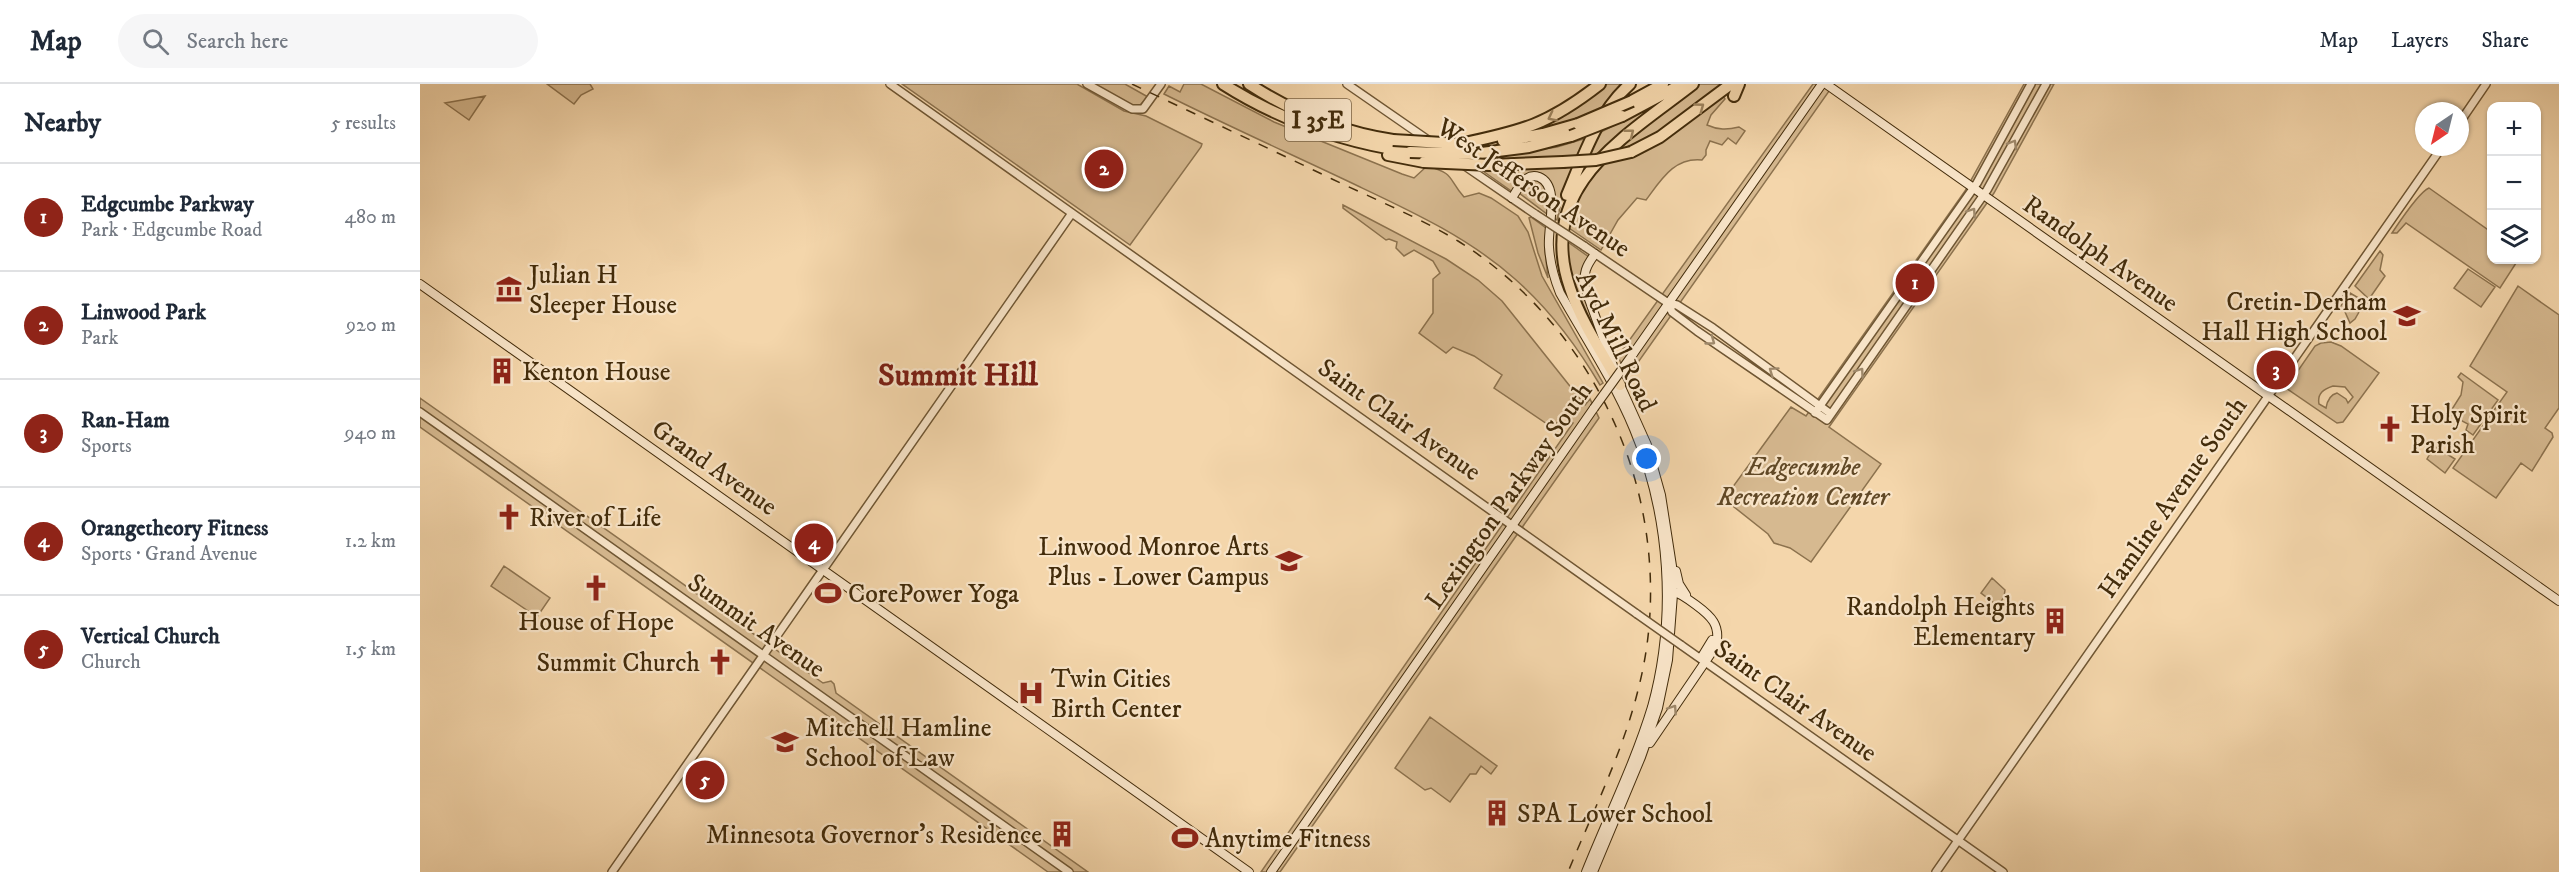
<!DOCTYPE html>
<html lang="en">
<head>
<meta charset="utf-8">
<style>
	body { margin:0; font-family:"IM FELL DW Pica",serif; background:#f6f6f7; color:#1f2937 }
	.controls { position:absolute; right:18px; top:18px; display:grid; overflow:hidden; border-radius:12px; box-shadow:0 2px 4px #0004 }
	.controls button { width:54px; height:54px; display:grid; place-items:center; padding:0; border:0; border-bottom:2px solid #e0e1e3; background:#fff; color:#1f2937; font:30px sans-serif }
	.compass { position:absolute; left:1995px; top:18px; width:54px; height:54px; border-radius:50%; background:#fff; box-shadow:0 2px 4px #0004; rotate:215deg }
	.you { position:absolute; left:1227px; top:375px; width:21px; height:21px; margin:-15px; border:4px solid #fff; border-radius:50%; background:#1a73e8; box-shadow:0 0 0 9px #1a73e833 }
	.badge { display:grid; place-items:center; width:39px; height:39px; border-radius:50%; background:#8f2418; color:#fff; font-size:20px; font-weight:700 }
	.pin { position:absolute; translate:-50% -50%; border:3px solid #fff; box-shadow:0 2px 6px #0006 }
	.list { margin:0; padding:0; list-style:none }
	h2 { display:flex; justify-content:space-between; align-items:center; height:78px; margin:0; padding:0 24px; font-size:26px }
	h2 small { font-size:20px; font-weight:400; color:#747a83 }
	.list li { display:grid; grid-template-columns:39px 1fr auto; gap:18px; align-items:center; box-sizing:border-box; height:108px; padding:0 24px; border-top:2px solid #e0e1e3 }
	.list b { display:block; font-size:22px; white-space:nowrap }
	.list p { margin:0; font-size:20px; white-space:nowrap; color:#747a83 }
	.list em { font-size:20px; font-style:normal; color:#747a83 }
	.icon { flex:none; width:33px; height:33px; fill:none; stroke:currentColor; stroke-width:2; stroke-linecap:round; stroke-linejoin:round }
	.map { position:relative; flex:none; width:2139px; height:788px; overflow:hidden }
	header { display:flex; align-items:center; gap:36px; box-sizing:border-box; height:84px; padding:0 30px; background:#fff; border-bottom:2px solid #e0e1e3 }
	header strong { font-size:28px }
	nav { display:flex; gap:33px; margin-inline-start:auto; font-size:21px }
	.search { width:420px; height:54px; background:#f6f6f7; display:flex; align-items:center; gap:15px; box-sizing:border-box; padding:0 21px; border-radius:33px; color:#747a83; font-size:22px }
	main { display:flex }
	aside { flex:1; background:#fff }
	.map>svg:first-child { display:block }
</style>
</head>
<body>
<header>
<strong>Map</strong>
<div class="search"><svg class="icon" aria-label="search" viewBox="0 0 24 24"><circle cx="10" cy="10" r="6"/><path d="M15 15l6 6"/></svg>Search here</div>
<nav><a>Map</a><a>Layers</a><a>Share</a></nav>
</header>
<main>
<aside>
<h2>Nearby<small>5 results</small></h2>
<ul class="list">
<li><span class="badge">1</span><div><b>Edgcumbe Parkway</b><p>Park · Edgcumbe Road</p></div><em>480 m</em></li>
<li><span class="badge">2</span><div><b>Linwood Park</b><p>Park</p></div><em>920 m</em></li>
<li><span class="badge">3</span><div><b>Ran-Ham</b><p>Sports</p></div><em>940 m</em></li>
<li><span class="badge">4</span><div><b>Orangetheory Fitness</b><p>Sports · Grand Avenue</p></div><em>1.2 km</em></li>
<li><span class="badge">5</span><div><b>Vertical Church</b><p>Church</p></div><em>1.5 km</em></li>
</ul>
</aside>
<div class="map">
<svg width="2139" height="788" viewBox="0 0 2139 788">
	<rect width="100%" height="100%" fill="#f4d6ab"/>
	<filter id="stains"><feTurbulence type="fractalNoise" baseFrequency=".00333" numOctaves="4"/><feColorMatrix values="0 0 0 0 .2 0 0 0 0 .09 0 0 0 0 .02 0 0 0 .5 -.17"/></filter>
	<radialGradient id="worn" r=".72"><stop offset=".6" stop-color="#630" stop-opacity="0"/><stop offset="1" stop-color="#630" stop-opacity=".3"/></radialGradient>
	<!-- green -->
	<path fill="#d6b990" stroke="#8c724e" stroke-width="1.5" fill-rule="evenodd" d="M 127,0 L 170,0 L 173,5 L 161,11 L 154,20 Z
		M 482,0 L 657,0 L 704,27 L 726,32 L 782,60 L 781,63 L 710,161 Z
		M 674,0 L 705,0 L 728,13 L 720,21 L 711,21 Z
		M 764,0 L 781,0 L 854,38 L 982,90 L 994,94 L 1007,82 C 1036,90 1027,94 1044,113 L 1059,109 L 1071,114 L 1098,132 L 1108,148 L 1122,192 L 1183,299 L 1180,301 C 1157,262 1129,225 1095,195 C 1049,154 993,128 938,102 C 873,71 808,42 744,10 L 749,2 L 760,8 Z
		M 1184,0 L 1207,0 L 1186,23 L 1156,35 L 1107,48 Z
		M 1276,0 L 1307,0 L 1248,44 L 1213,63 L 1185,71 Z
		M 1393,0 L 1414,0 L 1207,294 L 1198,272 Z
		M 1604,0 L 1634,0 L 1574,109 L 1409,343 L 1461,380 L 1391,478 L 1370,464 L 1354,459 L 1348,450 L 1304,415 L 1371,323 L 1386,332 L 1545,107 Z
		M 65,12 L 49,36 L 25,19 Z
		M 1303,12 L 1305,15 L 1291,31 L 1287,41 C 1298,46 1307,46 1319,43 L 1325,47 L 1316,60 L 1308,54 L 1302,61 L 1290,57 L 1286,66 L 1286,71 L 1282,76 C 1254,73 1241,96 1226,116 L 1217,114 L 1198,136 L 1181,166 L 1146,142 L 1153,120 L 1179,79 L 1248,54 Z
		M 1244,16 L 1180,72 L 1164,74 L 1175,51 Z
		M 1170,53 L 1161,74 L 1068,78 L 1062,74 L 1137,63 Z
		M 1158,81 L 1142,115 L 1137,136 L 1131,132 L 1132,105 L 1111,89 L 1099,98 L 1097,111 L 1060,85 Z
		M 1115,94 C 1129,105 1129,113 1127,130 L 1099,109 L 1103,100 Z
		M 2009,104 L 2071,148 L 2072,176 L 2098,176 L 2080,204 L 1986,139 L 1977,149 L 1972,149 C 1980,137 1999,108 2009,104 Z
		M 923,121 L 1026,175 L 1058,196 L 1082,217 L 1165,321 L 1170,315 L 1179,334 L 860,788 L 841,788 L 1153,339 L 1142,332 L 1133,344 L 1074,304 L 1082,291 L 1054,272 L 1033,263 L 1026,269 L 999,249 L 1013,229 L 1013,195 L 1020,189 L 1013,177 L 994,166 L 984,172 L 976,164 L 977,158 L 969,155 L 966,156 L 923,124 Z
		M 1111,133 L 1126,144 L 1125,167 L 1128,194 L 1118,169 L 1109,134 Z
		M 1145,156 L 1169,173 L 1162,186 L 1190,275 L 1153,208 Z
		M 1960,167 L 1963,171 L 1960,186 L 1965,192 L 1949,215 L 1935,202 Z
		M 2048,185 L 2075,203 L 2061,223 L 2034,204 Z
		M 2098,202 L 2139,231 L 2139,324 L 2125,344 L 2132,349 L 2133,353 L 2112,387 L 2101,379 L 2076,414 L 2033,384 L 2087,308 L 2050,282 Z
		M 1930,209 L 1947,219 L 1943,221 L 1935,235 L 1930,239 L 1925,228 L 1920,223 Z
		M 1911,258 L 1921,262 L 1959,289 L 1923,338 L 1917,339 L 1866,304 L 1895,262 L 1901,259 ZM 1913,302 L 1925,303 L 1933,313 L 1928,319 L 1926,315 L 1917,309 C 1909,311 1907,318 1906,324 L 1899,320 C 1897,309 1904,305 1913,302 Z
		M 2041,289 L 2078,316 L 2053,351 L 2046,346 L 2048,340 L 2029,330 L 2041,311 L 2043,298 L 2038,293 Z
		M 0,314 L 403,599 L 411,597 L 414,600 L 416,609 L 668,788 L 628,788 L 0,343 Z
		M 2014,362 L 2035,375 L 2025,389 L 2007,375 Z
		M 84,482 L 130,514 L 117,533 L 71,502 Z
		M 1572,494 L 1585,506 L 1584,513 L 1578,522 L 1561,509 Z
		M 1010,633 L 1077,682 L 1071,690 L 1061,682 L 1056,690 L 1050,690 L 1030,718 L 1011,704 L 1005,706 L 975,684 Z"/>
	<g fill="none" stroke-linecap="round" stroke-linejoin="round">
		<!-- tertiary casing -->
		<g stroke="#6f5633" stroke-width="10">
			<path id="tertiary" d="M 470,0 L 1217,530
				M 667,0 L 712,25 L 723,25 L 741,0
				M 927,0 L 1008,56
				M 2040,38 L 2066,0
				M 1045,82 L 1115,130
				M 1164,162 L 1248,219 L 1257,221 L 1293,244 L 1411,330
				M 1248,219 L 1252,228 L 1277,247 L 1407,336 L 1567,106 L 1626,0
				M 0,328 L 649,788
				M 1395,329 L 1557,99 L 1611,0
				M 1261,561 L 1583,788
				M 192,788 L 652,129
				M 1516,788 L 2022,63"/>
		</g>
		<!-- secondary casing -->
		<g stroke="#432c0b" stroke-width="10">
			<path id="secondary" d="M 1406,0 L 2139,517
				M 1092,114 C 1098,105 1105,88 1119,93 C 1141,102 1127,144 1129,163 C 1130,179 1134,194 1140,209 C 1165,253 1194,297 1214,345 C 1250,431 1257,533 1232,623 C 1215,679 1188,733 1166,788
				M 0,200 L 829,788
				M 1213,270 L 1402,0
				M 1256,487 L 1259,500 L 1266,511
				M 1281,574 L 1292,556
				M 1230,659 L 1296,562 C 1301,541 1291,532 1276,521 C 1268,515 1260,509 1250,506
				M 851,788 L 1174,324
				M 1173,788 L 1221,673 L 1238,624 L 1248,576 L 1253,510 L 1252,482 L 1241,411 L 1227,361 L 1200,301 L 1165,204 C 1163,189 1166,182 1175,170"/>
		</g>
		<!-- motorway casing -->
		<g stroke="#432c0b" stroke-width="14">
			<path id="motorway" d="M 803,0 C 861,37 922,58 990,68
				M 829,0 C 872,28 921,48 973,56
				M 1314,12 L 1319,0
				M 1212,17 L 1243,0
				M 1202,32 L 1262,0
				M 1083,57 L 1123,50 L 1158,40
				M 1040,60 C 1103,47 1129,40 1180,0
				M 1211,68 L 1240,53 L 1311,0
				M 1054,70 L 1109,63 L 1151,52
				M 968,71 L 1004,78
				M 1070,81 L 1143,78
				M 1147,111 C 1163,73 1178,28 1210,0
				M 1200,301 C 1183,270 1161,238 1150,204 C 1115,102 1205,53 1273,0"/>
		</g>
		<!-- tertiary -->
		<use href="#tertiary" stroke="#f8e4c8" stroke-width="7"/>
		<!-- secondary -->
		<use href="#secondary" stroke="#f8e4c8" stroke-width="8"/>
		<!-- motorway -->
		<use href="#motorway" stroke="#f4d6ab" stroke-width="10"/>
		<!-- rail -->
		<path stroke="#432c0b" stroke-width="1.5" stroke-dasharray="10 10" stroke-linecap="butt" d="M 712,0 C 779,32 846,63 912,95 C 954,115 998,133 1038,157 C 1118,207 1177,285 1208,373 C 1233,446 1238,527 1219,602 C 1204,666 1173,727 1148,788"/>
		<!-- tertiary-bridge casing -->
		<g stroke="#6f5633" stroke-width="10" stroke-linecap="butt">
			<path id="tertiary-bridge" d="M 1115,130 L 1164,162
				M 1217,530 L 1261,561"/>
		</g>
		<!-- secondary-bridge casing -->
		<g stroke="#432c0b" stroke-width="10" stroke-linecap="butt">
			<path id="secondary-bridge" d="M 1174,324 L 1213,270"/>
		</g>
		<!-- motorway-bridge casing -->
		<g stroke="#432c0b" stroke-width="14" stroke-linecap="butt">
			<path id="motorway-bridge" d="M 1158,40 L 1212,17
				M 1151,52 L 1202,32
				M 973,56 L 1040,60
				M 990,68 L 1054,70
				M 1004,78 L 1070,81
				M 1143,78 L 1176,76 L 1211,68"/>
		</g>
		<!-- tertiary-bridge -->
		<use href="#tertiary-bridge" stroke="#f8e4c8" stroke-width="7"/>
		<!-- secondary-bridge -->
		<use href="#secondary-bridge" stroke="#f8e4c8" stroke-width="8"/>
		<!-- motorway-bridge -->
		<use href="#motorway-bridge" stroke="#f4d6ab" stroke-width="10"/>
	</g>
	<!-- one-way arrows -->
	<defs><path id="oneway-chevron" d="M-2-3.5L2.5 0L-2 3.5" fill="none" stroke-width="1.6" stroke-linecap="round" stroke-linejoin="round" transform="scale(1.5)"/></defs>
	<g stroke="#9c815b">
		<use href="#oneway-chevron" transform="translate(1280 23) rotate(-36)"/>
		<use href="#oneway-chevron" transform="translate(1132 33) rotate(153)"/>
		<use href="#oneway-chevron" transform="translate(1210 49) rotate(-38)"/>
	</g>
	<g stroke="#9e886a">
		<use href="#oneway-chevron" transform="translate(1593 60) rotate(-60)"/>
		<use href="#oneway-chevron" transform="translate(1552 128) rotate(-56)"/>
		<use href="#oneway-chevron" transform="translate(1291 257) rotate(36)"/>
		<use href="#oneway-chevron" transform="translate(1353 287) rotate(-145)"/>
		<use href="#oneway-chevron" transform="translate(1440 288) rotate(-55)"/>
		<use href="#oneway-chevron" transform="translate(1253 625) rotate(-56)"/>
	</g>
	<!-- icons -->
	<defs>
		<g id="museum-bare" transform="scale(2.07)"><path d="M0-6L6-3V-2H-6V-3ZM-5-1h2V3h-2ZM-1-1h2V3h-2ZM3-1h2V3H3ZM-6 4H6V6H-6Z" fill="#8f2418" stroke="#f8e4c8" stroke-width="2.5" paint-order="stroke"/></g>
		<g id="school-bare" transform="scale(2.07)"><path d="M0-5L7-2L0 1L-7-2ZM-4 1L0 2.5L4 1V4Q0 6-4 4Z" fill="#8f2418" stroke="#f8e4c8" stroke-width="2.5" paint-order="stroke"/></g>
		<g id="building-bare" transform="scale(2.07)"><path d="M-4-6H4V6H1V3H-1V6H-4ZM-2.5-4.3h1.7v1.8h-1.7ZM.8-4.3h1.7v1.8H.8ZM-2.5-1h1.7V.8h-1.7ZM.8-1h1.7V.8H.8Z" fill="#8f2418" stroke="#f8e4c8" stroke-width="2.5" paint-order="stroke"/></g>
		<g id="church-bare" transform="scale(2.07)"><path d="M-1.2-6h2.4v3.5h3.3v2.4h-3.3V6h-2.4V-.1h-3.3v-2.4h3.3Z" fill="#8f2418" stroke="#f8e4c8" stroke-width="2.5" paint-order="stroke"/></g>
		<g id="stadium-bare" transform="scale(2.07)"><path d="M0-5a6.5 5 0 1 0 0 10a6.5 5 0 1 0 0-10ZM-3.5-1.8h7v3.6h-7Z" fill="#8f2418" stroke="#f8e4c8" stroke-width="2.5" paint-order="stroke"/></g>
		<g id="hospital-bare" transform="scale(2.07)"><path d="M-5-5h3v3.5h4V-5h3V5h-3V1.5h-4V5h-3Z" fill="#8f2418" stroke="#f8e4c8" stroke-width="2.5" paint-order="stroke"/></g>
		<g id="university-bare" transform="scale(2.07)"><path d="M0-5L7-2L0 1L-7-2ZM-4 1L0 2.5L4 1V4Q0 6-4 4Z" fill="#8f2418" stroke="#f8e4c8" stroke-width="2.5" paint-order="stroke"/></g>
	</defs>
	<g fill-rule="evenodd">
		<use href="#museum-bare" x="89" y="205"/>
		<use href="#school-bare" x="1987" y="232"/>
		<use href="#building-bare" x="82" y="287"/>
		<use href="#church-bare" x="1970" y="345"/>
		<use href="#church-bare" x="89" y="433"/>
		<use href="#school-bare" x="869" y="477"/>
		<use href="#church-bare" x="176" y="504"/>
		<use href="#stadium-bare" x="408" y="509"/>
		<use href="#building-bare" x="1635" y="537"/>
		<use href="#church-bare" x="300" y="578"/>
		<use href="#hospital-bare" x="611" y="609"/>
		<use href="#university-bare" x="365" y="658"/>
		<use href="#building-bare" x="1077" y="729"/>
		<use href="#building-bare" x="642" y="750"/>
		<use href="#stadium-bare" x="765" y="754"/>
	</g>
	<g text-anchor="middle" stroke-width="4.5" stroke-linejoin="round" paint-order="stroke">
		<!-- shield labels -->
		<rect fill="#f8e4c8" stroke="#796344" stroke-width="1.5" x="865" y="15" width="66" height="42" rx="4.5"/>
		<g font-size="24" font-weight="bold" fill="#432c0b">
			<text x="898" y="44">I 35E</text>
		</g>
		<!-- street labels -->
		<g font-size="26" fill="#432c0b" stroke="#f8e4c8">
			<text transform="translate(1114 103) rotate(34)" y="9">West Jefferson Avenue</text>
			<text transform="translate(1681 169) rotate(35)" y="9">Randolph Avenue</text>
			<text transform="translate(1197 257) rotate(64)" y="9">Ayd Mill Road</text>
			<text transform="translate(980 335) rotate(35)" y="9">Saint Clair Avenue</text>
			<text transform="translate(295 383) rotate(35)" y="9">Grand Avenue</text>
			<text transform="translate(1088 411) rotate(-55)" y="9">Lexington Parkway South</text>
			<text transform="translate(1752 413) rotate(-55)" y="9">Hamline Avenue South</text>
			<text transform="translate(337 541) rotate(35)" y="9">Summit Avenue</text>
			<text transform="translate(1376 616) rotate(35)" y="9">Saint Clair Avenue</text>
		</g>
		<!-- poi labels -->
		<g font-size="26" fill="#432c0b" stroke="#f8e4c8" text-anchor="start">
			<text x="109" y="199">Julian H<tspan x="109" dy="30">Sleeper House</tspan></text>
			<text x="1967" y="226" text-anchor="end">Cretin-Derham<tspan x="1967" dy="30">Hall High School</tspan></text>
			<text x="102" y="296">Kenton House</text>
			<text x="1990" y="339">Holy Spirit<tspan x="1990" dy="30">Parish</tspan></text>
			<text x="109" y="442">River of Life</text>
			<text x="849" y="471" text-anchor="end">Linwood Monroe Arts<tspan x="849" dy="30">Plus - Lower Campus</tspan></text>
			<text x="428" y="518">CorePower Yoga</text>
			<text x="1615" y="531" text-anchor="end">Randolph Heights<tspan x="1615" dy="30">Elementary</tspan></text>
			<text x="176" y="546" text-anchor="middle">House of Hope</text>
			<text x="280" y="587" text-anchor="end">Summit Church</text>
			<text x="631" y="603">Twin Cities<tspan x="631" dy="30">Birth Center</tspan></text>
			<text x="385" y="652">Mitchell Hamline<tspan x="385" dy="30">School of Law</tspan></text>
			<text x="1097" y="738">SPA Lower School</text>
			<text x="622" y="759" text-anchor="end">Minnesota Governor's Residence</text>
			<text x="785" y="763">Anytime Fitness</text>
		</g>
		<!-- park labels -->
		<g font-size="26" font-style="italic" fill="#604826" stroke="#f8e4c8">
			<text x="1383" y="391">Edgecumbe<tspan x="1383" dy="30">Recreation Center</tspan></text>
		</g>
		<!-- district labels -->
		<g font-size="32" font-weight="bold" fill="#7a1f14" stroke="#f8e4c8">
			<text x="538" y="301">Summit Hill</text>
		</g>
	</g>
	<rect width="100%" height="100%" filter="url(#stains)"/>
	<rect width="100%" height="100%" fill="url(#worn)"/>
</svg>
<div class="controls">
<button>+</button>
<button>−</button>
<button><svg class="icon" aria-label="layers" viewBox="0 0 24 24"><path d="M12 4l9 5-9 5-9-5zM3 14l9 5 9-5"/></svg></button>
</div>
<svg class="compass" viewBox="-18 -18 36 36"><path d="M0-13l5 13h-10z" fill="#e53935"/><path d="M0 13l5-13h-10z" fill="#747a83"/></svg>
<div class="you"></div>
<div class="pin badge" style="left:1495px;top:199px">1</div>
<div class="pin badge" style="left:684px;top:85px">2</div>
<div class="pin badge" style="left:1856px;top:286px">3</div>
<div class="pin badge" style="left:394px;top:459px">4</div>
<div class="pin badge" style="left:285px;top:696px">5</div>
</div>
</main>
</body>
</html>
